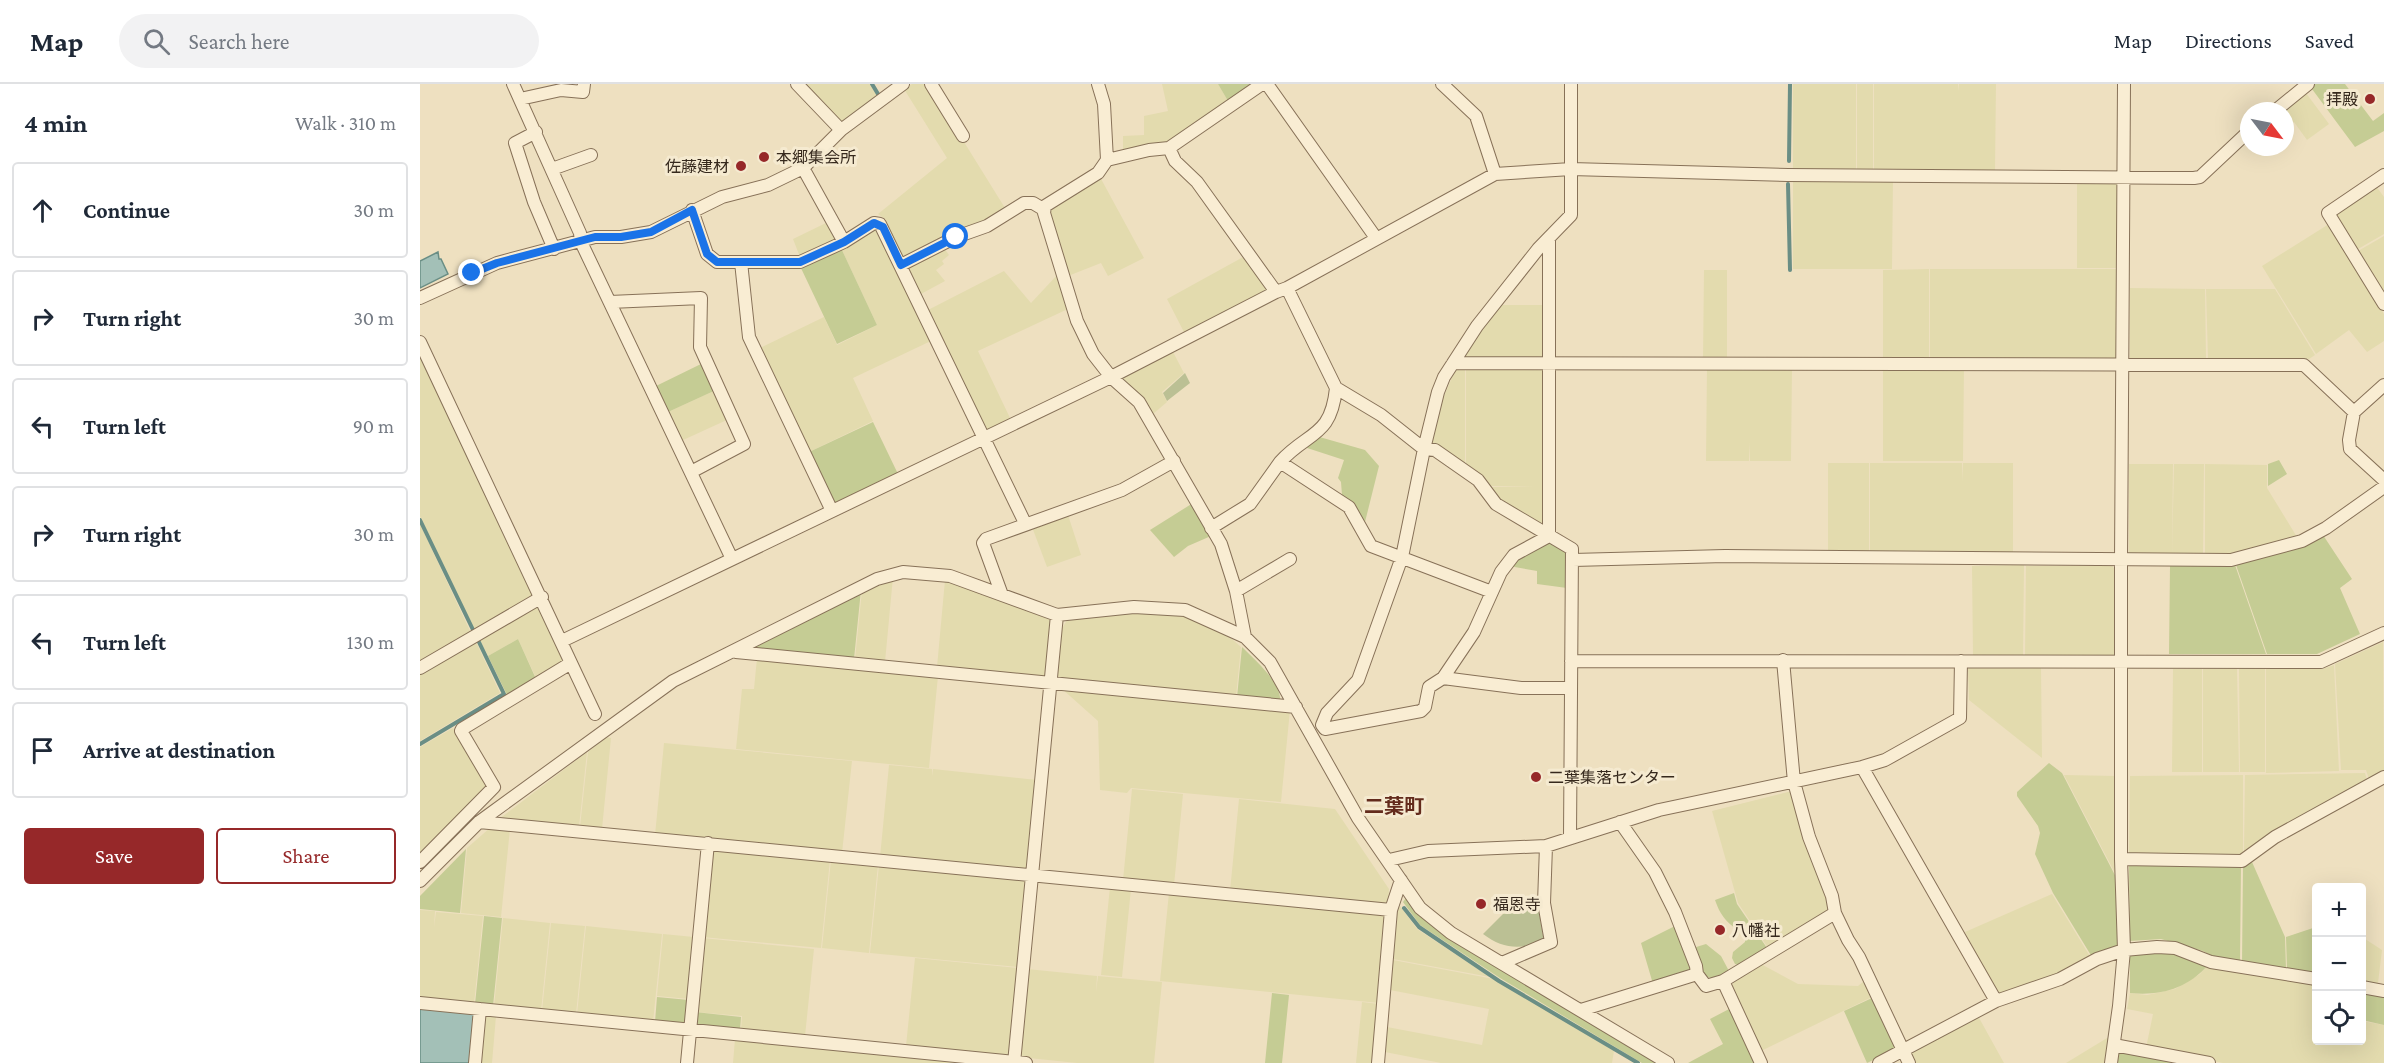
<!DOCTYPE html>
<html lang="en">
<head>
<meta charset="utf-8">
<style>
	body { margin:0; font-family:"Crimson Pro","Noto Sans JP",serif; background:#f2f2f3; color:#1f2937 }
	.controls { position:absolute; right:18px; bottom:18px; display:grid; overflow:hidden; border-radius:6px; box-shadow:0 6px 24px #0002 }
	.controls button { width:54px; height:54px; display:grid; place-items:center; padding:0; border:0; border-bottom:2px solid #e0e1e3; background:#fff; color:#1f2937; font:30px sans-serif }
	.compass { position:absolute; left:1820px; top:18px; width:54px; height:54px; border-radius:50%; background:#fff; box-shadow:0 6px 24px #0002; rotate:122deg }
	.stop { position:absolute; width:18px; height:18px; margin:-14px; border:4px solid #1a73e8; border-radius:50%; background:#fff }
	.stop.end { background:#1a73e8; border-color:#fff; box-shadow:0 2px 6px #0008 }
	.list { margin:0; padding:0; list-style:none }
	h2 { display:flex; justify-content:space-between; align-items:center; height:78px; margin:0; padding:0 24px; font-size:26px }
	h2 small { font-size:20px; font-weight:400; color:#747a83 }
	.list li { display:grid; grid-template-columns:39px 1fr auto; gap:18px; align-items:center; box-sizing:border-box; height:96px; margin:0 12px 12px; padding:0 12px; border:2px solid #e0e1e3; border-radius:6px }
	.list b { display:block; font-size:22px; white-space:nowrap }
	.list em { font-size:20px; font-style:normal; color:#747a83 }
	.actions { display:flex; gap:12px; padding:18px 24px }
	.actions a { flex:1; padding:14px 0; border:2px solid #962829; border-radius:6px; text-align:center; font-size:21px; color:#962829 }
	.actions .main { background:#962829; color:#fff }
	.icon { flex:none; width:33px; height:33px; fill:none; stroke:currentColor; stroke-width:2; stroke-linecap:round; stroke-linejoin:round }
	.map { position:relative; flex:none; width:1964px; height:979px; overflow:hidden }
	header { display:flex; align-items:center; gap:36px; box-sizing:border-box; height:84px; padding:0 30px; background:#fff; border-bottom:2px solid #e0e1e3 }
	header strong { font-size:28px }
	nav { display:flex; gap:33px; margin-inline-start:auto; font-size:21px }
	.search { width:420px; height:54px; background:#f2f2f3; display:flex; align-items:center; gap:15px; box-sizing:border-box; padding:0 21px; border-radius:33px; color:#747a83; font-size:22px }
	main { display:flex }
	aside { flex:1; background:#fff }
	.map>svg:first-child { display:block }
</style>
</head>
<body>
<header>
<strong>Map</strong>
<div class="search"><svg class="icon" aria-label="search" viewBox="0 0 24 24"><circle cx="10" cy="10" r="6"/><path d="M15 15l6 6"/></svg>Search here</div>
<nav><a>Map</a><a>Directions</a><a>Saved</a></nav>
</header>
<main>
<aside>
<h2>4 min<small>Walk · 310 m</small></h2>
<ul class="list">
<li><svg class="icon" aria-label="ahead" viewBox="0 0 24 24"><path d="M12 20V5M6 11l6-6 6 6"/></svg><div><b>Continue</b></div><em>30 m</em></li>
<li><svg class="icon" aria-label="right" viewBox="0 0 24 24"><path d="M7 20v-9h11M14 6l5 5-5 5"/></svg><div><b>Turn right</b></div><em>30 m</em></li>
<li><svg class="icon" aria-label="left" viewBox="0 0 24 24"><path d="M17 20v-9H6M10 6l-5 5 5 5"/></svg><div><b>Turn left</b></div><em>90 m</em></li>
<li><svg class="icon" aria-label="right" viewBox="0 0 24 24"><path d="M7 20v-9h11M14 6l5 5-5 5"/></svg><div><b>Turn right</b></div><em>30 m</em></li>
<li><svg class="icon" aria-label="left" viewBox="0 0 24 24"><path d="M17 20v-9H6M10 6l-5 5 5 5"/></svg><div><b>Turn left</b></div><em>130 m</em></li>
<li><svg class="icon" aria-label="arrive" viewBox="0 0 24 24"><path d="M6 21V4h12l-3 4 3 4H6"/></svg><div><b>Arrive at destination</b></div></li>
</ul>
<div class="actions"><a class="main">Save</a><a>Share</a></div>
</aside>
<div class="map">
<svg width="1964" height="979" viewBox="0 0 1964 979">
	<rect width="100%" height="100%" fill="#eee0c0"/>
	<!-- farmland -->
	<path fill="#e3dbae" d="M 384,0 L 450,0 L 457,11 L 421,39 Z
		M 492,0 L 508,0 L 585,124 L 567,137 L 486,173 L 482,172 L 466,136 L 458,130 L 527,74 L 484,5 Z
		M 742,0 L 798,0 L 808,17 L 746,60 L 703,69 L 703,52 L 724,51 L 724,32 L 748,27 Z
		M 1373,0 L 1436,0 L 1436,87 L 1373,87 Z
		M 1437,0 L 1453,0 L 1453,87 L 1437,87 Z
		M 1454,0 L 1538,0 L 1538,7 L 1539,0 L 1576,0 L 1575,87 L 1454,87 Z
		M 1886,9 L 1909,40 L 1887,56 L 1874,38 L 1868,42 L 1865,38 L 1865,27 L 1861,27 Z
		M 680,93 L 724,174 L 688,192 L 681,179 L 648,192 L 628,129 L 629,124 Z
		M 1373,95 L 1473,95 L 1472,185 L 1373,185 Z
		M 1657,95 L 1697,95 L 1697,184 L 1657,184 Z
		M 1956,102 L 1964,113 L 1964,150 L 1938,165 L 1917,132 L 1917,128 Z
		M 408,138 L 418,156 L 380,173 L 373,155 Z
		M 1909,140 L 1964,230 L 1964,257 L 1947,268 L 1929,246 L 1896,270 L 1842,182 Z
		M 456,143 L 513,256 L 433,294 L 453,337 L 387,369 L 338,265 L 404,233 L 417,261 L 457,241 L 421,164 Z
		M 1964,152 L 1964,209 L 1938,167 Z
		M 524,164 L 529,171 L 522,177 L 524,180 L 516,186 L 525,197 L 501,210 L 488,183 Z
		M 825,172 L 847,203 L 845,209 L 765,250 L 747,215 Z
		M 1509,185 L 1509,276 L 1463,276 L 1463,186 Z
		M 1510,185 L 1697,185 L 1697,275 L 1510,276 Z
		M 1284,186 L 1307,186 L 1307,276 L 1283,276 Z
		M 584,187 L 611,219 L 639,189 L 650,224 L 558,267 L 591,336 L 566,348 L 508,226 Z
		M 1710,204 L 1785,205 L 1786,275 L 1710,274 Z
		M 1786,205 L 1855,205 L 1895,271 L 1889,275 L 1788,275 Z
		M 1080,221 L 1125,221 L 1125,276 L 1041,275 Z
		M 753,268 L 764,289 L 742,308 L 747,318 L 733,330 L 703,297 L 703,293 Z
		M 0,273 L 114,512 L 55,547 L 0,432 Z
		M 1125,283 L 1125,444 L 1082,419 L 1071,403 L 1116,402 L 1070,402 L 1046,381 L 1046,284 Z
		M 1287,283 L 1372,283 L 1371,377 L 1330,377 L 1329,358 L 1329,377 L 1286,377 Z
		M 1463,283 L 1544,283 L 1543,377 L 1463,377 Z
		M 1036,284 L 1045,284 L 1045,380 L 1011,359 L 1022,317 Z
		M 296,306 L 309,335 L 261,357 L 248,328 Z
		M 1408,379 L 1449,379 L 1449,473 L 1408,473 Z
		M 1450,379 L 1542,379 L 1542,397 L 1543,379 L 1593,379 L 1593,472 L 1450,473 Z
		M 1709,380 L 1753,380 L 1752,472 L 1709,472 Z
		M 1754,380 L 1784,380 L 1783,471 L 1752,472 Z
		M 1785,380 L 1847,381 L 1847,404 L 1877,453 L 1814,471 L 1785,471 Z
		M 648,431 L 661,471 L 627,483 L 612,443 Z
		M 0,440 L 51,549 L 0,579 Z
		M 1604,481 L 1603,572 L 1553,572 L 1552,482 Z
		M 1606,482 L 1692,482 L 1697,487 L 1697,569 L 1693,572 L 1605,572 Z
		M 473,493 L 465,578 L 435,575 L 442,506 Z
		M 525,496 L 631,535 L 627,594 L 517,583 Z
		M 119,519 L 145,577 L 116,594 L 98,555 L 68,572 L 59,554 Z
		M 713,529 L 766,531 L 804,548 L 821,563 L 816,613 L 636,595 L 640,548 L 647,536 L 653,534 Z
		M 55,556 L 80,609 L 0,657 L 0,589 Z
		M 1963,558 L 1964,687 L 1949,695 L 1946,686 L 1921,686 L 1915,580 Z
		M 337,574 L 518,592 L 509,684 L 316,665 L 322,605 L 334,605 Z
		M 1914,581 L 1919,687 L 1846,689 L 1846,585 L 1903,585 Z
		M 1548,583 L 1621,583 L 1622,674 L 1549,616 Z
		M 1753,585 L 1782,585 L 1782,688 L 1752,688 Z
		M 1783,585 L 1817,585 L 1819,688 L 1783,688 Z
		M 1819,585 L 1845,585 L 1845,688 L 1820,688 Z
		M 641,604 L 870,626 L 861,718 L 711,704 L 707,709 L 680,706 L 678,637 Z
		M 33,644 L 68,702 L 0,770 L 0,663 Z
		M 186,653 L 191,654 L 182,745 L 160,743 L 168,668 Z
		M 244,659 L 432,677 L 422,769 L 235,751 Z
		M 167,668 L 159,743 L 79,735 Z
		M 469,681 L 512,685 L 512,692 L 513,685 L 617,696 L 608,787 L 460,773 Z
		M 1945,689 L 1947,696 L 1849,750 L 1824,768 L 1825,691 Z
		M 1644,691 L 1697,692 L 1698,795 Z
		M 1823,691 L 1823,769 L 1817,772 L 1709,771 L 1710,692 Z
		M 712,705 L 763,710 L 754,801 L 703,796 Z
		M 1372,707 L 1379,741 L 1408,814 L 1407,828 L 1348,864 L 1318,819 L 1292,727 Z
		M 819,715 L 915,725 L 969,805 L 968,822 L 810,807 Z
		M 71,743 L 90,745 L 81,833 L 41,829 L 47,764 Z
		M 291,764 L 410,776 L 401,864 L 282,853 Z
		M 411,776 L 458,781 L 449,869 L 402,864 Z
		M 459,781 L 608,795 L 599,883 L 450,869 Z
		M 690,803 L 711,805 L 702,893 L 681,891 Z
		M 749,809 L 967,830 L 959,919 L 740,897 Z
		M 1632,810 L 1671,874 L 1638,892 L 1581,910 L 1575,907 L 1545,848 Z
		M 980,822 L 997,845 L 1070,893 L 973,875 L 977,827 Z
		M 0,826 L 15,827 L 14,843 L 16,828 L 63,832 L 54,920 L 0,915 Z
		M 83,834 L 130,839 L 121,927 L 74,922 Z
		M 131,839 L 165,842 L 156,930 L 122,927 Z
		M 166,842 L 242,850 L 233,938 L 157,930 Z
		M 243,850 L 274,853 L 269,915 L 237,912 Z
		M 1942,853 L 1962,866 L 1958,899 L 1942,897 Z
		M 282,854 L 394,865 L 385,952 L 321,946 L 322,932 L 275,928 Z
		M 495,874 L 599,884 L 590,972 L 486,962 Z
		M 973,876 L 1074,895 L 1194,967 L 1192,979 L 1021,979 L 965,968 L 967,943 L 1062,961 L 1069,925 L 970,906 Z
		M 1339,879 L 1378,900 L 1438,902 L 1444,897 L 1452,913 L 1341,967 L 1312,904 L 1314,894 Z
		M 1788,881 L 1896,900 L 1896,956 L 1942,956 L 1942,937 L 1964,941 L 1964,979 L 1803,979 L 1726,964 L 1733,930 L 1707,925 L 1710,909 L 1727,911 L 1755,905 L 1780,890 Z
		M 607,885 L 677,892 L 676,908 L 678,892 L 742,898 L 734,979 L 657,979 L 599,973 Z
		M 942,918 L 959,920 L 953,979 L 936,979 Z
		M 63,930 L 76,932 L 72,979 L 59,979 Z
		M 1558,932 L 1584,979 L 1496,979 L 1490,968 Z
		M 1692,951 L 1687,979 L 1646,979 Z
		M 315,955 L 561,979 L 313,979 Z"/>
	<!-- green -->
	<path fill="#c5cc94" d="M 798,0 L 833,0 L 808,17 Z
		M 1895,0 L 1925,0 L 1953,37 L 1964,29 L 1964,47 L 1935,63 L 1892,5 Z
		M 421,164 L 457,241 L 417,260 L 380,182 Z
		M 283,279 L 296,306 L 248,328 L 236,302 Z
		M 453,338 L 478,390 L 412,421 L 387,369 Z
		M 896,352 L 945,366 L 959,382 L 945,438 L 931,419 L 922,411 L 921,398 L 918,394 L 924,376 L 881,362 Z
		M 1859,376 L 1867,390 L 1848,402 L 1848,380 Z
		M 773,419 L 791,452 L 768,462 L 754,473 L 730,446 Z
		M 1903,451 L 1932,495 L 1920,504 L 1940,550 L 1897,570 L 1847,570 L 1816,481 L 1883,463 Z
		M 1128,458 L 1143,464 L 1146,470 L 1147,504 L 1117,500 L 1117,487 L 1089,482 L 1094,476 Z
		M 1815,481 L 1846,570 L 1749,570 L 1750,482 Z
		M 441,506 L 434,575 L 327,565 Z
		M 98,555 L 116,595 L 87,611 L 68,572 Z
		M 822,563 C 834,575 862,599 860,617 L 817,613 Z
		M 1629,679 L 1642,689 L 1699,799 L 1700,858 L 1697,864 L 1672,873 L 1633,809 L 1615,770 L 1620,749 L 1618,742 L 1597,712 L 1597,708 Z
		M 46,765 L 40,829 L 0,825 L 0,812 Z
		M 1832,778 L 1865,853 L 1866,885 L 1822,879 L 1823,782 Z
		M 1709,780 L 1821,782 L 1820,879 L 1794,873 L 1783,867 L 1741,855 L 1710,857 Z
		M 1314,809 L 1317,820 L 1347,864 L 1319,881 L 1315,880 L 1312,874 L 1313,868 L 1325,858 L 1325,852 C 1309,839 1302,836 1295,816 Z
		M 986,814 L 989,814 L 998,827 L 1242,979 L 1222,979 L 1080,894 L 1000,841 L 983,818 Z
		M 64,832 L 82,834 L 73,922 L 55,920 Z
		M 1257,841 L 1272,887 L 1233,900 L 1221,859 Z
		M 1896,843 L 1896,890 L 1867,885 L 1866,853 Z
		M 1286,860 L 1301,872 L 1309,887 C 1283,904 1279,886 1273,864 Z
		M 1754,867 L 1788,881 C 1767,905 1740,912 1710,909 L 1710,868 Z
		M 1942,907 L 1964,911 L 1964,941 L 1942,936 Z
		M 852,909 L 869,911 L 862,979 L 845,979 Z
		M 237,913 L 269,916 L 266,941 L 235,938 Z
		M 1452,914 L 1476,965 L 1447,979 L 1424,927 Z
		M 1311,924 L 1337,979 L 1268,979 L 1303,960 L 1290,935 Z
		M 275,928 L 321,933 L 320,946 L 274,942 Z
		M 1698,968 L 1757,979 L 1696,979 Z"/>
	<!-- cemetery -->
	<path fill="#bbc094" d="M 765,289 L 770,299 L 747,317 L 743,309 Z
		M 1118,823 L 1124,857 C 1100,866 1083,865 1063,850 L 1083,830 Z"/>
	<!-- water -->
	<path fill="#a3c0b7" stroke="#6a8e85" stroke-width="1.5" d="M 18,168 L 19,175 L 21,175 L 28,190 L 0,204 L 0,177 Z
		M 0,924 L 55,930 L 50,979 L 0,979 Z"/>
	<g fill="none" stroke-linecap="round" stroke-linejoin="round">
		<!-- stream -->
		<path stroke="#6a8e85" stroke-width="4" d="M 452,0 L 458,10
			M 1369,77 L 1370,0
			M 1368,100 L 1370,186
			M 0,436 L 84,610 L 0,660
			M 984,824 L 999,843 L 1079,897 L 1218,979"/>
		<!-- street casing -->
		<g stroke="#877158" stroke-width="14">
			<path id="street" d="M 93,0 L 160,149 L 161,158 L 312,475
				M 377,0 L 421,46
				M 511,0 L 543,52
				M 678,0 L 684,20 L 687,76 L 678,89 L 625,122 L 624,129 L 657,237 L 673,270 L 691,293 L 719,318 L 801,460 L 816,507 L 825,553
				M 847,0 L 956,154
				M 1022,0 L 1056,32 L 1075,90
				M 100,15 L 141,6 L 163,8 L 164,0
				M 1855,27 L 1888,0
				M 116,48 L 95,59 L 114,118 L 134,165
				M 749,64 L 755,77 L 777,98 L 856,208
				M 687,76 L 729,66 L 749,64 L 842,0
				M 383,84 L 424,158
				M 132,85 L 171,71
				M 1964,91 L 1908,129 L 1964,220
				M 272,126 L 287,170 L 297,178 L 380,178 L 424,158 L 454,139 L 460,140 L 605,439
				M 1129,154 L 1129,452
				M 321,178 L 329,253 L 412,427
				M 481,181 L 536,153 L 567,142 L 604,119 L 613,119 L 623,125
				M 867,204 L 916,304 L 961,331 L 1004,365 L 1015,366 L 1058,396 L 1076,420 L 1152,465 L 1150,753
				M 0,214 L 77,179 L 175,153 L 201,153 L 231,148 L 302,113 L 348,101 L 383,84 L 421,46 L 483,0
				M 190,218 L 281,214 L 280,263 L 324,360 L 271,388
				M 0,258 L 175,630
				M 1033,279 L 1884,281 L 1934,328
				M 1964,301 L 1934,328 L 1929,356 L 1930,365 L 1964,396
				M 860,378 C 888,347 911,354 916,304
				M 791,444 L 830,420 L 860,378 L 929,423 L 951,462 L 1072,508
				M 1153,476 L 1305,472 L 1811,476 L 1882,457 L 1906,444 L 1964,403
				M 816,507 L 870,475
				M 582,511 L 563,459 L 566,455 L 702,406 L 754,377
				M 142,557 L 691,293 L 856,208 L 867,204 L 1075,90 L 1151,85 L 1368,91 L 1774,94 L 1780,93 L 1829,47
				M 316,568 L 876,623
				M 1363,576 L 1374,698 L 1389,753 L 1412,812 L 1415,829 L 1428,856 L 1439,873 L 1489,979
				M 1151,577 L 1901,578 L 1964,549
				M 0,584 L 122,513
				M 1023,594 L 1054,548 L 1081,488 L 1094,471 L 1129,452
				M 1151,604 L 1101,604 L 1023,594 L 1009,603 L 1005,623 L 1001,627 L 905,645 L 902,641 L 907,629 L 938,596 L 982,473 L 1004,365 L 1018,308 L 1024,293 L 1057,242 L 1118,165 L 1151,131 L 1151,0
				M 1442,683 L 1576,917
				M 59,738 L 971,826
				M 1200,738 L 1235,788 L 1255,828 L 1276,882 L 1277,890 L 1286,902 L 1303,897
				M 1701,775 L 1822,777 L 1855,753 L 1964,693
				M 969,776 L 1008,767 L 1126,762 L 1239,726 L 1442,683 L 1465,676 L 1540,634 L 1541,577
				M 0,778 L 74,703 L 41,647 L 42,645 L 151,579
				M 0,797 L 59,738 L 253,597 L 457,495 L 483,488 L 530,492 L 637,531 L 714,523 L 765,526 L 825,553 L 850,578 L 938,734 L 1000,824 L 1031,849 L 1248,979
				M 1082,879 L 1131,858 L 1124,819 L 1126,762
				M 1942,903 L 1964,907
				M 0,919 L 606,979
				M 1161,926 L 1277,890
				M 1694,961 L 1789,979
				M 55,979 L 60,925
				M 267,979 L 288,759
				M 594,979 L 637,531
				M 958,979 L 971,826 L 981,796
				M 1341,979 L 1303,897 L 1415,829
				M 1459,979 L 1576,917 L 1640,895 L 1677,875 L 1704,866 L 1737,863 L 1755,864 L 1791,878 L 1896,895
				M 1691,979 L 1699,922 L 1704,866 L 1701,775 L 1701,477 L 1704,0"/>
		</g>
		<!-- street -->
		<use href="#street" stroke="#f9edd3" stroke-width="12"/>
	</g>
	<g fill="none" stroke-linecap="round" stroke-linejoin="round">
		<!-- route -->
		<path stroke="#1a73e8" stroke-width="8" d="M 52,189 L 77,179 L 175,153 L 201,153 L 231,148 L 272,126 L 287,170 L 297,178 L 380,178 L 424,158 L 454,139 L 463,143 L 481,181 L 536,153"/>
	</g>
	<!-- markers -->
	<g fill="#962829" stroke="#f5ead0" stroke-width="2">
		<circle cx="1950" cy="15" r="6"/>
		<circle cx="344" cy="73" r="6"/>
		<circle cx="321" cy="82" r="6"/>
		<circle cx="1116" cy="693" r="6"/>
		<circle cx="1061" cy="820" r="6"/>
		<circle cx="1300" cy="846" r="6"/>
	</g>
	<g text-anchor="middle" stroke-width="6" stroke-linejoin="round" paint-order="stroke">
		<!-- poi labels -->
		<g font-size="16" fill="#36291d" stroke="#f5ead0" text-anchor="start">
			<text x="1938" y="21" text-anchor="end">拝殿</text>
			<text x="356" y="79">本郷集会所</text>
			<text x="309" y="88" text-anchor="end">佐藤建材</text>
			<text x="1128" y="699">二葉集落センター</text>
			<text x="1073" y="826">福恩寺</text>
			<text x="1312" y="852">八幡社</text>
		</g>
		<!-- quarter labels -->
		<g font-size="20" font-weight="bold" fill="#632b1c" stroke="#f5ead0">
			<text x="974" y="729">二葉町</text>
		</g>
	</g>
</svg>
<div class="controls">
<button>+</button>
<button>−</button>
<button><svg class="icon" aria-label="locate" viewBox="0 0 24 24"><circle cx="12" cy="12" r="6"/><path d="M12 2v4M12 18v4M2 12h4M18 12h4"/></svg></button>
</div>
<svg class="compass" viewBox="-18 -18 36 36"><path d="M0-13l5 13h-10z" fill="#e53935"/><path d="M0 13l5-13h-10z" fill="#747a83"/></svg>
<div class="stop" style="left:536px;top:153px"></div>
<div class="stop end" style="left:52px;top:189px"></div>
</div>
</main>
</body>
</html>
